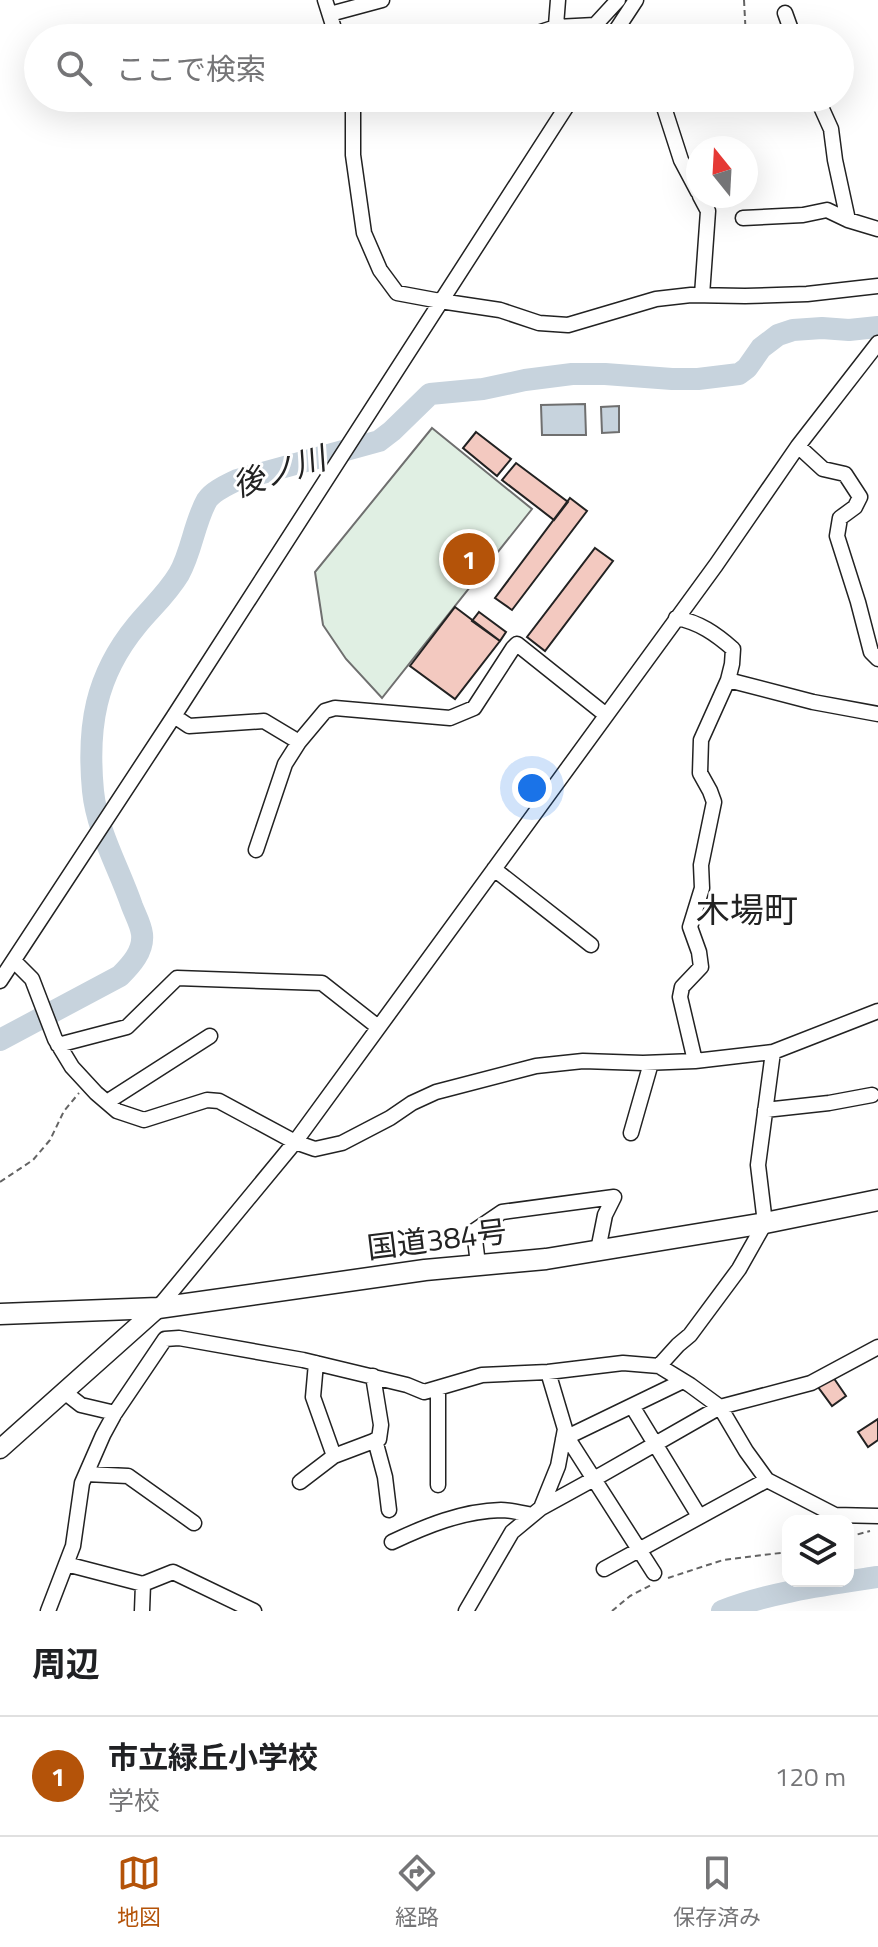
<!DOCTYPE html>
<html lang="ja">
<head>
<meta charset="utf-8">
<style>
	body { margin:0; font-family:"Titillium Web","Noto Sans JP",sans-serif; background:#f2f2f2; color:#202124 }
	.controls { position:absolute; right:24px; bottom:24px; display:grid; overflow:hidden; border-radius:16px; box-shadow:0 8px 32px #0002 }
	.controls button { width:72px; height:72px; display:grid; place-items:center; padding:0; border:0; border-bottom:2px solid #e0e0e0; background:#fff; color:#202124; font:40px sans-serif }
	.compass { position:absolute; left:686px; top:136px; width:72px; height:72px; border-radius:50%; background:#fff; box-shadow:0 8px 32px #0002; rotate:342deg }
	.you { position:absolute; left:532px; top:788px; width:28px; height:28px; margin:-20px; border:6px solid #fff; border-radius:50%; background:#1a73e8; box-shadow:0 0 0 12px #1a73e833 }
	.badge { display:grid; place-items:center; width:52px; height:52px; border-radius:50%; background:#b45309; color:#fff; font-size:26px; font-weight:700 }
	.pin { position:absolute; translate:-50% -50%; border:4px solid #fff; box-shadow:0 2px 8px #0006 }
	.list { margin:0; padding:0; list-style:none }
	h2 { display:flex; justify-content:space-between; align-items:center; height:104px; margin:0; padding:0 32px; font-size:34px }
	h2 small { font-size:26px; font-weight:400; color:#757577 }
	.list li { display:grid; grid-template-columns:52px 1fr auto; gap:24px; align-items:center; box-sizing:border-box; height:120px; padding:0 32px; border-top:2px solid #e0e0e0 }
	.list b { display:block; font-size:30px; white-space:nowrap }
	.list p { margin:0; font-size:26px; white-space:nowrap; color:#757577 }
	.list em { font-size:26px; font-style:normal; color:#757577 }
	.icon { flex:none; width:44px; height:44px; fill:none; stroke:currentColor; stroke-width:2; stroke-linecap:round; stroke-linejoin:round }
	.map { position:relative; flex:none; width:878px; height:1611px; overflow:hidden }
	.search { position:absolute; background:#fff; box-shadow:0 8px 32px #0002; left:24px; right:24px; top:24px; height:88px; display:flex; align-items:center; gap:20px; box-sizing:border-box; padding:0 28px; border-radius:44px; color:#757577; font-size:30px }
	.sheet { height:224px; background:#fff }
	nav { display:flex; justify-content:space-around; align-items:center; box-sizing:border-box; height:112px; border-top:2px solid #e0e0e0; background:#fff; font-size:22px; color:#757577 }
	nav a { display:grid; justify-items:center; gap:4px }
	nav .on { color:#b45309 }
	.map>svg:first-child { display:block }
</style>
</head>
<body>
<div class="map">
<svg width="878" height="1611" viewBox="0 0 878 1611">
	<rect width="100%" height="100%" fill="#fff"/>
	<!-- green -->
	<path fill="#e0efe3" stroke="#6f6f6f" stroke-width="2" d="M 432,428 L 532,509 L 382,698 L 346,659 L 323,625 L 315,572 Z"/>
	<!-- water -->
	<path fill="#c7d3dd" stroke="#6f6f6f" stroke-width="2" d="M 585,404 L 586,435 L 542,435 L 541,405 Z
		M 619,406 L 619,432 L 602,433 L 601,407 Z"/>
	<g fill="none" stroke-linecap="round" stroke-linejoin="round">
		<!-- river -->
		<path stroke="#c7d3dd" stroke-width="22" d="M 0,1040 L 120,976 C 131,965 144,951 142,934 C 141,925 135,914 132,906 C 119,868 97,831 93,791 C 87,727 95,676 137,625 C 151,608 167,594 179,574 C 192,551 194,523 207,500 C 213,491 227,485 237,480 L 379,441 L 392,431 L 430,394 L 483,389 L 525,380 L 572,374 L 605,374 L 672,379 L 698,379 L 739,374 L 747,368 L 761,348 L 778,335 L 793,330 L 822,328 L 849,330 L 878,327
			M 722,1611 C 771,1592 825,1585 878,1577"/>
	</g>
	<!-- building -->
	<path fill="#f3c9c0" stroke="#222" stroke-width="2" d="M 476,432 L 511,459 L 497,476 L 463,448 Z
		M 516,463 L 568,502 L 554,520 L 502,480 Z
		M 570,498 L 587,511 L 512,610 L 495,598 Z
		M 595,548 L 613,561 L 545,651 L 527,637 Z
		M 455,607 L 500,641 L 455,699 L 410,666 Z
		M 479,612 L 506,632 L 500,641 L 472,621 Z
		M 833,1377 L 846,1396 L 832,1406 L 818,1387 Z
		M 878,1419 L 878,1440 L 868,1447 L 858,1432 Z"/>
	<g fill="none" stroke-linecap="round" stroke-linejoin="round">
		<!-- minor casing -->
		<g stroke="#222" stroke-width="17">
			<path id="minor" d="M 325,0 L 337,38
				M 785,13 L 794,38
				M 330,14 L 382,0
				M 522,38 L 556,27 L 595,25 L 618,0
				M 555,38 L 558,0
				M 611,38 L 636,0
				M 353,98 L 353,155 L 364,233 L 380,270 L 397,293 L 440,301 L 500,310 L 539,323 L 568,325 L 656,299 L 691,295 L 745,296 L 807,294 L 878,286
				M 661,98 L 681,160 L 698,192
				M 817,98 L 831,129 L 835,160 L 848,220 L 878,229
				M 700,196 L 708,211 L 702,295
				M 743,218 L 803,215 L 827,210 L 848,220
				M 798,446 L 823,469 L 845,474 L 860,497 L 855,507 L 840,518 L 837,536 L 858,602 L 871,652 L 878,659
				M 676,618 C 699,622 716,634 733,649 L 732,664 L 728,680 L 701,740 L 700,773 L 710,791 L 714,802 L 701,865 L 702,888 L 690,927 L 699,952 L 701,967 L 682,987 L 680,997 L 695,1061
				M 728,680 L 813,702 L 878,714
				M 174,716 L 189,726 L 264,721 L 299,742
				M 256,850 L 285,764 L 299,742 L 325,711 L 335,708 L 450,718 L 474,708 L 513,648 L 517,644 L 606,715
				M 494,869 L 591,945
				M 14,961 L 32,979 L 55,1039 L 72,1067 L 96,1093 L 117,1111 L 144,1120 L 207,1100 L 219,1101 L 295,1142 L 315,1149 L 342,1143 L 390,1118 L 412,1103 L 436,1092 L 536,1066 L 583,1061 L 643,1063 L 695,1061 L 773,1052 L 878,1011
				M 0,981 L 174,716 L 572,98
				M 58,1045 L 127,1027 L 177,978 L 322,983 L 378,1027
				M 107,1102 L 210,1036
				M 765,1110 L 829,1103 L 872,1095
				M 631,1133 L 651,1063
				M 478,1264 L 474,1231 L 502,1212 L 614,1197 L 605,1215 L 598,1250
				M 158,1308 L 295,1142 L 716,565 L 798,446 L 878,343
				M 659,1366 L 678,1345 L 690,1335 L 739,1269 L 765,1223 L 758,1165 L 773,1052
				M 63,1391 L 81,1405 L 115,1413
				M 632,1406 L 699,1516
				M 567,1437 L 654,1573
				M 563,1439 L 683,1381
				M 375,1440 L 385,1477 L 389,1510
				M 334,1456 L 379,1439 L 381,1425 L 373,1376
				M 86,1474 L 128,1476 L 194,1523
				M 300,1482 L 334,1456 L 313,1397 L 316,1363
				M 438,1485 L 438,1388
				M 541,1508 L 558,1466 L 565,1429 L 548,1372
				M 392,1542 C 426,1526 462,1511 501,1510 C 511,1510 522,1513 532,1515
				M 66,1564 L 143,1584 L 173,1572 L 254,1611
				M 604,1569 L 767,1480
				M 48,1611 L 73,1546 L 82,1483 L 103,1435 L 115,1413 L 165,1339 L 179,1338 L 303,1360 L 407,1385 L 424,1392 L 482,1375 L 548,1372 L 623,1363 L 659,1366 L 690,1385 L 720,1407 L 746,1451 L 767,1480 L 835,1515 L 878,1516
				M 142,1611 L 143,1584
				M 466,1611 L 512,1532 L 541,1508 L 601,1475 L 720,1407 L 811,1383 L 878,1347"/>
		</g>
		<!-- major casing -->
		<g stroke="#222" stroke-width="21">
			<path id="major" d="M 0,1449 L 158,1308"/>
		</g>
		<!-- highway casing -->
		<g stroke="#222" stroke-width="23">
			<path id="highway" d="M 0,1314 L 158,1308 L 425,1270 L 546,1259 L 765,1223 L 878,1200"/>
		</g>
		<!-- path -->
		<path stroke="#646464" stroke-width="2" stroke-dasharray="6 4" stroke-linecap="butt" d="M 744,0 L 746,38
			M 0,1182 L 33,1160 L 50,1140 L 64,1111 L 79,1093
			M 848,1537 L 870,1531
			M 668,1578 L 723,1560 L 788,1552
			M 612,1611 L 630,1596 L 651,1585"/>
		<!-- minor -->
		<use href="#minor" stroke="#fff" stroke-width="14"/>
		<!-- major -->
		<use href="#major" stroke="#fff" stroke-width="18"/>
		<!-- highway -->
		<use href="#highway" stroke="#fff" stroke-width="20"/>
	</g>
	<g text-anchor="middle" stroke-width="6" stroke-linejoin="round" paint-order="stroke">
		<!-- street labels -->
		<g font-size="30" fill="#222" stroke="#fff">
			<text transform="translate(437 1240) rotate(-7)" y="10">国道384号</text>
		</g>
		<!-- water labels -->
		<g font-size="32" font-style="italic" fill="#222" stroke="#fff">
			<text transform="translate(279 472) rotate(-18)" y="11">後ノ川</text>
		</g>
		<!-- quarter labels -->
		<g font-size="34" fill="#222" stroke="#fff">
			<text x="747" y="922">木場町</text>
		</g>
	</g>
</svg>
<div class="controls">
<button><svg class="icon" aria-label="layers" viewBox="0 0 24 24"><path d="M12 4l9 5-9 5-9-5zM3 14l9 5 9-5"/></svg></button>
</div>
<svg class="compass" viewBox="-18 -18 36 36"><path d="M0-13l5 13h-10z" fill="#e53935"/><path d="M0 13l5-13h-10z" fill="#757577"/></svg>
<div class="you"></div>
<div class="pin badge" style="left:469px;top:559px">1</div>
<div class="search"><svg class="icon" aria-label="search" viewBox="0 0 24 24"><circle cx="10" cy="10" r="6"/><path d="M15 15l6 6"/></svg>ここで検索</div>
</div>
<section class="sheet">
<h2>周辺<small></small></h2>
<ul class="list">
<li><span class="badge">1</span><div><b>市立緑丘小学校</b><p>学校</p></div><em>120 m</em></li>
</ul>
</section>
<nav>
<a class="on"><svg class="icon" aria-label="map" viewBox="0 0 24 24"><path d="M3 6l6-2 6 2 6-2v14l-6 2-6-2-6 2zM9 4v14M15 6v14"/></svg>地図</a>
<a><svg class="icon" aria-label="directions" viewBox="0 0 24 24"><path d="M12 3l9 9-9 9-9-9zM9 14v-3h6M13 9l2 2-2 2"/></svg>経路</a>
<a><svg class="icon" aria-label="saved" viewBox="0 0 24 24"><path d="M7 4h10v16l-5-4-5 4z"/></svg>保存済み</a>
</nav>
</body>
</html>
